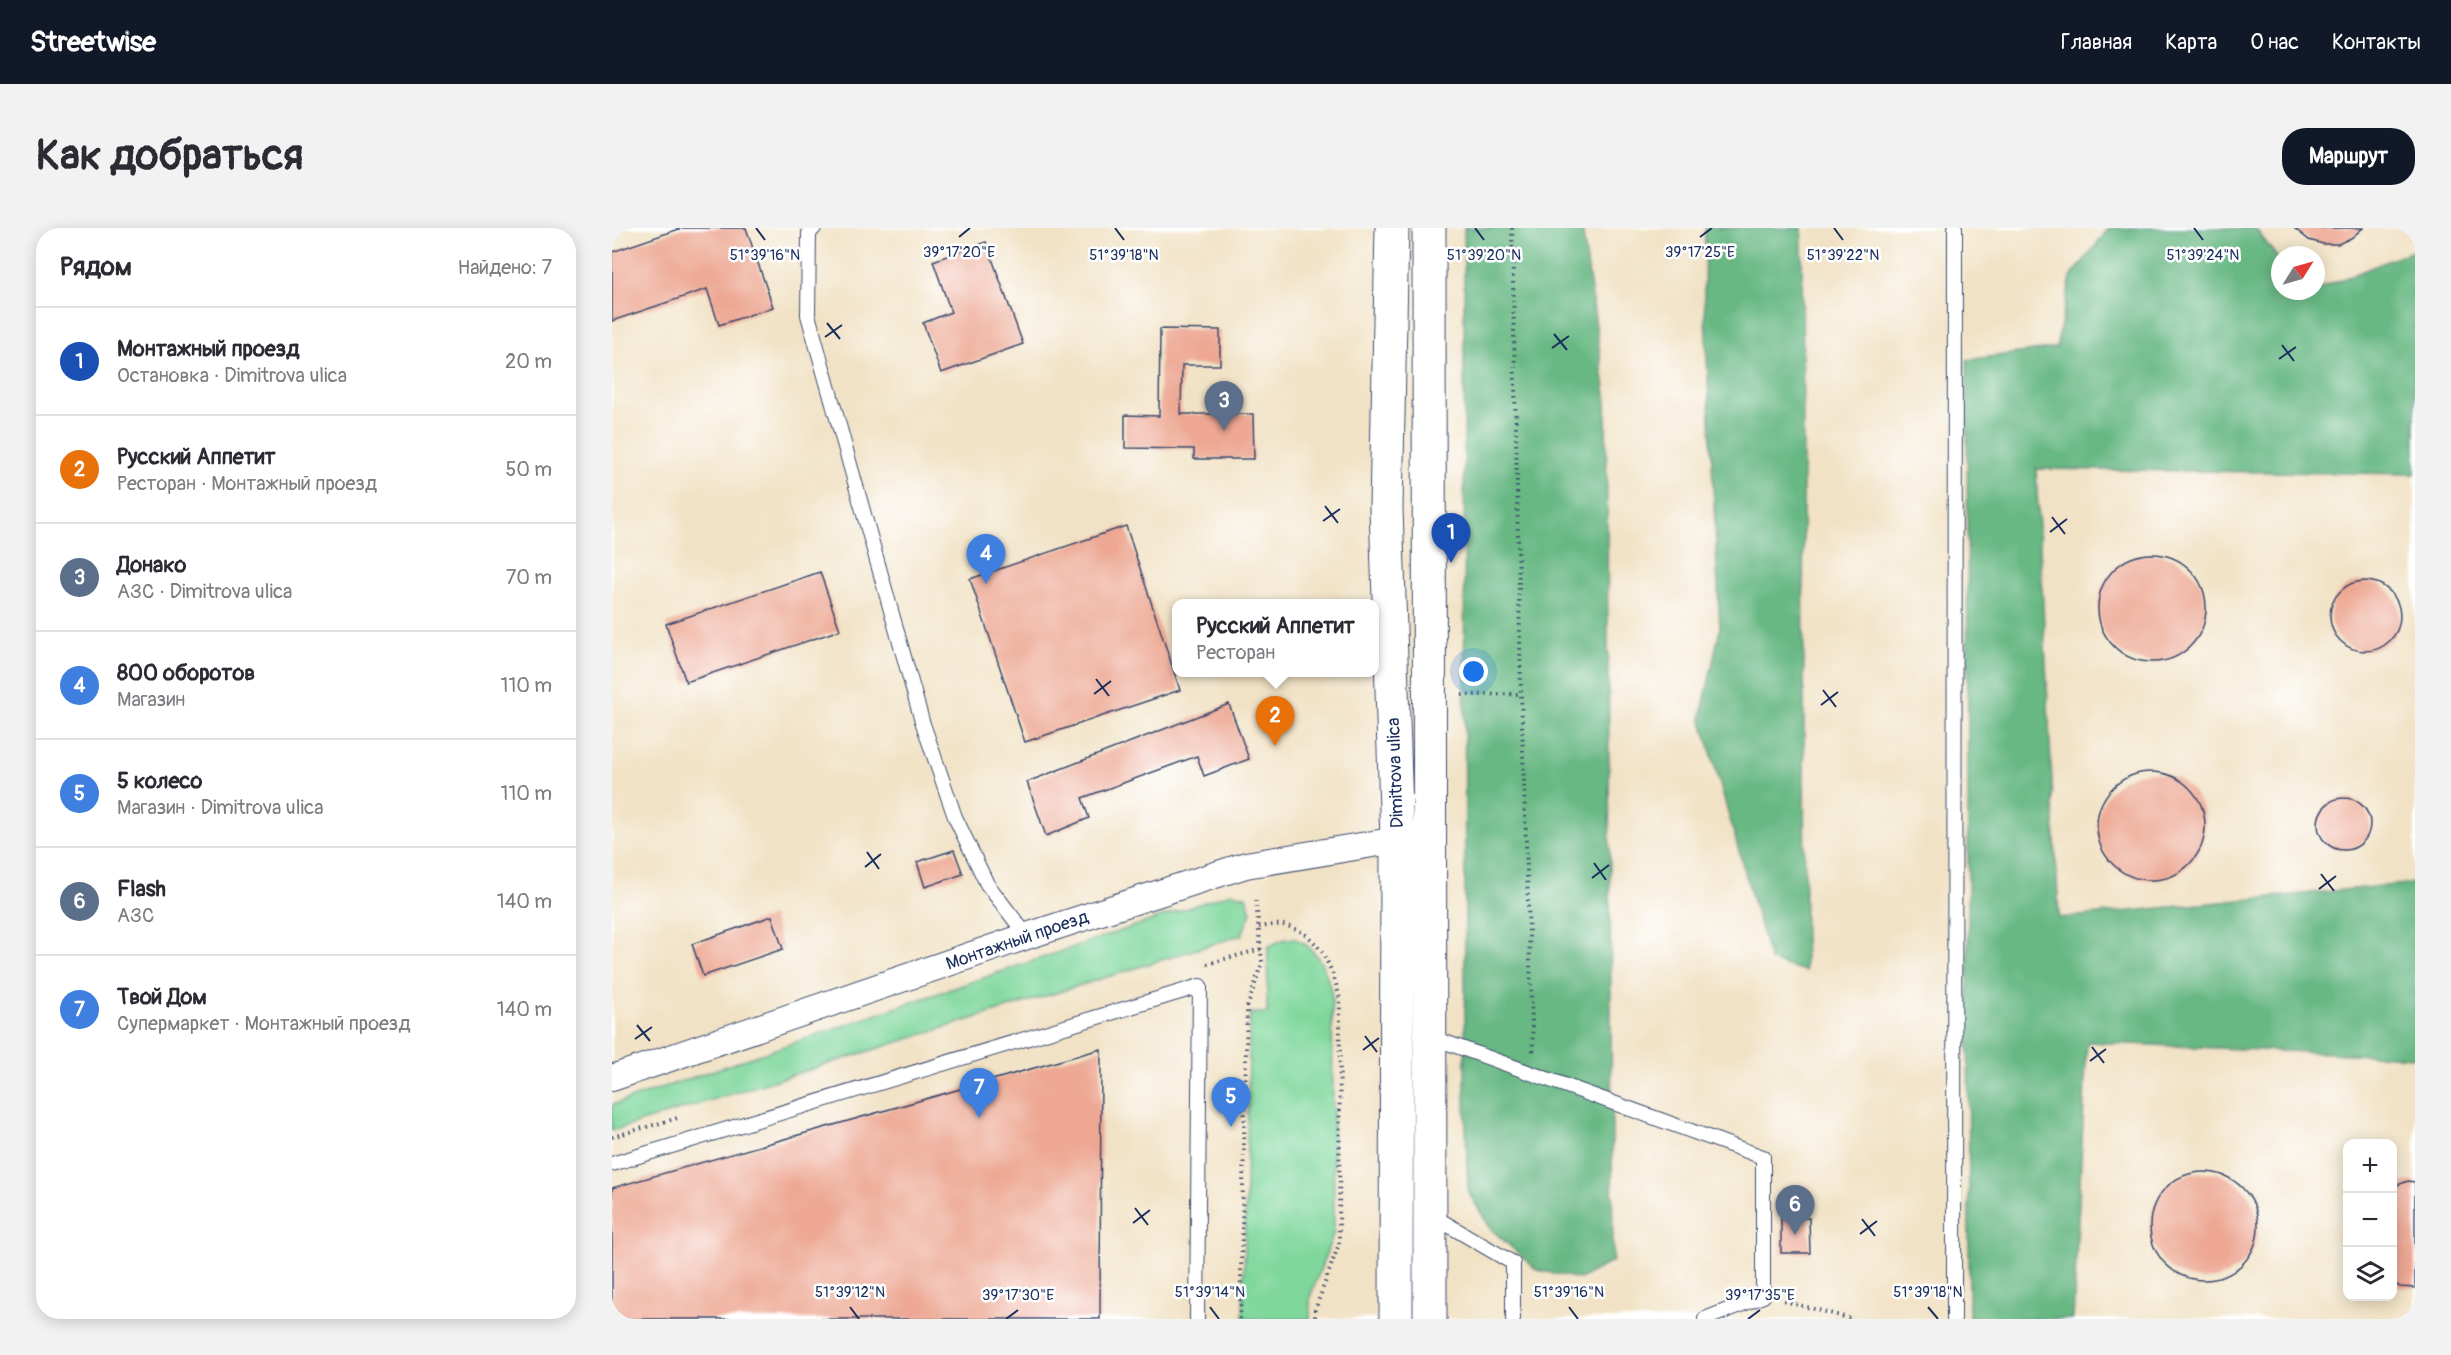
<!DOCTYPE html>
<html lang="ru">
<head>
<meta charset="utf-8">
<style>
	body { margin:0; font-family:Pangolin,sans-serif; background:#f2f2f3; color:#2b2b33 }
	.controls { position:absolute; right:18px; bottom:18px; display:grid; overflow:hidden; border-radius:12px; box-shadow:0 3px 15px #0003 }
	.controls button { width:54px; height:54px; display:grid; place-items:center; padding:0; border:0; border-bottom:2px solid #e1e1e2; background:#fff; color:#2b2b33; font:30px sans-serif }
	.compass { position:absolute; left:1659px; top:18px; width:54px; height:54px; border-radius:50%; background:#fff; box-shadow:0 3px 15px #0003; rotate:53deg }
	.you { position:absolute; left:862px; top:444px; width:21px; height:21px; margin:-15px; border:4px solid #fff; border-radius:50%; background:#1a73e8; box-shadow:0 0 0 9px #1a73e833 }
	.badge { display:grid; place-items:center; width:39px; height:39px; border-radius:50%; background:#111827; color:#fff; font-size:20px; font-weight:700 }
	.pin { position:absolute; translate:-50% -50px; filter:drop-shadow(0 2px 3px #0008) }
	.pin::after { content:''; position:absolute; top:32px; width:21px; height:18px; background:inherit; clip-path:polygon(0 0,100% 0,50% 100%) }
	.popup { position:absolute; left:560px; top:371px; width:207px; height:78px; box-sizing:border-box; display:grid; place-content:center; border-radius:12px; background:#fff; filter:drop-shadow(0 2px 4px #0005); font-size:20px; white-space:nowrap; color:#7c7c81 }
	.popup b { font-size:22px; color:#2b2b33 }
	.popup::after { content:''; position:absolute; left:50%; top:100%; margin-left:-12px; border:12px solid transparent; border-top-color:#fff }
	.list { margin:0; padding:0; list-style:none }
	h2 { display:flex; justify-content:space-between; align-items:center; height:78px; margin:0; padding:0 24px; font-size:26px }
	h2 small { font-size:20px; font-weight:400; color:#7c7c81 }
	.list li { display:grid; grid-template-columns:39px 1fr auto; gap:18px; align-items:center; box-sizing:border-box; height:108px; padding:0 24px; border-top:2px solid #e1e1e2 }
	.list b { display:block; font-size:22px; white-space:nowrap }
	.list p { margin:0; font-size:20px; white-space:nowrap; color:#7c7c81 }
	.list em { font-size:20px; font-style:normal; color:#7c7c81 }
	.icon { flex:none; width:33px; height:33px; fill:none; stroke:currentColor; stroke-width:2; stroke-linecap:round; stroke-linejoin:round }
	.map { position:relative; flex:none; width:1803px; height:1091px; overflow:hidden; border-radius:24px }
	header { display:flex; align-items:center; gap:36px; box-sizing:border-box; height:84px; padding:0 30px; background:#111827; color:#fff }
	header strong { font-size:28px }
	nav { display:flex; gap:33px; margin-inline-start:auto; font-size:21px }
	.intro { display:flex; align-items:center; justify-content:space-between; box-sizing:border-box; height:144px; padding:0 36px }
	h1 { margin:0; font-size:42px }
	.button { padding:15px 27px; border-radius:24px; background:#111827; color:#fff; font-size:21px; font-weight:700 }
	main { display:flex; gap:36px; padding:0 36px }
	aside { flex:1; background:#fff; border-radius:24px; box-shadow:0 3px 15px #0003 }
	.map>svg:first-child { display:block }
</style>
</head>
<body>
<header>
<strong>Streetwise</strong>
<nav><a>Главная</a><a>Карта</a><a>О нас</a><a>Контакты</a></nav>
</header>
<div class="intro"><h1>Как добраться</h1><a class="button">Маршрут</a></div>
<main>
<aside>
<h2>Рядом<small>Найдено: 7</small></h2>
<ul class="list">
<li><span class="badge" style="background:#1a4fb4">1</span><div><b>Монтажный проезд</b><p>Остановка · Dimitrova ulica</p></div><em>20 m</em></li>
<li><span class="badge" style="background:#e8710a">2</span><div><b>Русский Аппетит</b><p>Ресторан · Монтажный проезд</p></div><em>50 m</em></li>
<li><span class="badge" style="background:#5c6f8a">3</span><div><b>Донако</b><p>АЗС · Dimitrova ulica</p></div><em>70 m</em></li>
<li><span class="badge" style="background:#3f7fe0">4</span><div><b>800 оборотов</b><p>Магазин</p></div><em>110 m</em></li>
<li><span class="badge" style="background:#3f7fe0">5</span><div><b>5 колесо</b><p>Магазин · Dimitrova ulica</p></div><em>110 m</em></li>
<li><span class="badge" style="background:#5c6f8a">6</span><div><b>Flash</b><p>АЗС</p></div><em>140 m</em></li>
<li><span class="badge" style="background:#3f7fe0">7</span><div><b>Твой Дом</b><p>Супермаркет · Монтажный проезд</p></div><em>140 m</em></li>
</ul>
</aside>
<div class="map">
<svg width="1803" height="1091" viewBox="0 0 1803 1091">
	<rect width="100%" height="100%" fill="#fff"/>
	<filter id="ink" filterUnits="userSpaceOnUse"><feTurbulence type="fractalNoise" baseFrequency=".0167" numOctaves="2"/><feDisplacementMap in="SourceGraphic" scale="12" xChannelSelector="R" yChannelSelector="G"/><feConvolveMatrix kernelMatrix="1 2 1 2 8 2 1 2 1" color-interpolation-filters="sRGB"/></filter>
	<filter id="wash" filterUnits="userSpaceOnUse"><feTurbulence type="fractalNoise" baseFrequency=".008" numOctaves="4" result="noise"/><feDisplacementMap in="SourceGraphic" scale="24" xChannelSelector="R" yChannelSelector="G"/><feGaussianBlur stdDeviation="1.35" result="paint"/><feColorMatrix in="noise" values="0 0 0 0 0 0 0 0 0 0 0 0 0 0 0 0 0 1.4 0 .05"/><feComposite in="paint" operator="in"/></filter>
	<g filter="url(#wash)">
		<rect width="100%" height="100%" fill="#f1e2c5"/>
		<!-- green -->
		<path fill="#7fd79b" stroke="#4d837c" stroke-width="1.5" d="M 619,665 L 634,668 L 639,684 L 630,707 L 0,903 L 0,877 Z
			M 682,710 C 707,721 715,743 720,768 L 722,1004 L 698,1069 L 698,1091 L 631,1091 L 638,785 L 655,785 L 656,719 L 670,712 Z"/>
		<!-- forest -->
		<path fill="#67b883" stroke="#417470" stroke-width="1.5" d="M 852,0 L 970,0 L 994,167 L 1001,1033 L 968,1051 L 925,1042 L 879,1001 L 856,964 L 853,870 Z
			M 1093,0 L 1190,0 L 1193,743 L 1158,733 L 1089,489 L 1108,401 L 1092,67 Z
			M 1497,0 L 1643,0 L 1668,33 L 1668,63 L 1691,63 L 1693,66 L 1803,22 L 1803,246 L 1424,241 L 1447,690 L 1803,655 L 1803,829 L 1475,814 L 1461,1091 L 1357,1091 L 1355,132 L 1444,120 L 1459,49 Z"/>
		<g id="blocks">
			<!-- building -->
			<path fill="#eda793" d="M 70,0 L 134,0 L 161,79 L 107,97 L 95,61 L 0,93 L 0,24 Z
				M 1682,0 L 1751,0 L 1739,10 L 1726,16 L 1711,16 L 1697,12 Z
				M 374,14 L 411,116 L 329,145 L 311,95 L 339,84 L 321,33 Z
				M 548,101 L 608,102 L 608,137 L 570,137 L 569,186 L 641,186 L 642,231 L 582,231 L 582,221 L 513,220 L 513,187 L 547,188 Z
				M 514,298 L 568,462 L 413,514 L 358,351 Z
				M1486 380a54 54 0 1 1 108 0a54 54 0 1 1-108 0Z
				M 208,344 L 228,402 L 74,454 L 54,396 Z
				M1718 388a35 35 0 1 1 70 0a35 35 0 1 1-70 0Z
				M 617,476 L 637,531 L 592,548 L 585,528 L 470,570 L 477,590 L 434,608 L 415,554 Z
				M1485 598a54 54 0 1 1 108 0a54 54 0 1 1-108 0Z
				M1706 596a26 26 0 1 1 52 0a26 26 0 1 1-52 0Z
				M 342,622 L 351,646 L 313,659 L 305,634 Z
				M 160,688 L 171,721 L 91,748 L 80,716 Z
				M 489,821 L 488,1091 L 0,1091 L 0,960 Z
				M1538 998a54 54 0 1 1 108 0a54 54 0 1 1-108 0Z
				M 1796,953 L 1803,954 L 1803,1060 L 1788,1059 L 1780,1054 L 1780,959 Z
				M 1169,990 L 1197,990 L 1198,1025 L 1169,1025 Z"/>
		</g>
	</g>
	<g filter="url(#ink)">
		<use href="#blocks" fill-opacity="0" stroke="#3b4a6d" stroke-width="1.5"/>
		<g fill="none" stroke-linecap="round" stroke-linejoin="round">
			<!-- lane casing -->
			<g stroke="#3b4a6d" stroke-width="16">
				<path id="lane" d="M 202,0 L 197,5 L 196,87 L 310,493 L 343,589 L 375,656 L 415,708
					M 819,809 L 1151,929 L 1151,1068 L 1093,1091
					M 0,936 L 588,758 L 585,1091
					M 819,987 L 901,1035 L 901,1091
					M 1342,1091 L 1343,0"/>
			</g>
			<!-- street casing -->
			<g stroke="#3b4a6d" stroke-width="28">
				<path id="street" d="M 0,850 L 415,708 L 634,637 L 785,612 L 803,612"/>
			</g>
			<!-- primary casing -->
			<g stroke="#3b4a6d" stroke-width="35">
				<path id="primary" d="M 780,0 L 774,280 L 785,612 L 784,1091
					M 817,0 L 818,1091"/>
			</g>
			<!-- path -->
			<path stroke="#3b4a6d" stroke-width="4" stroke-dasharray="1.5 4.5" stroke-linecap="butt" d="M 900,0 L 909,466 L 921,824
				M 850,467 L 909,466
				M 647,699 C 656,698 667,695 675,698 C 708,706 721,742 728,771 L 727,1016 L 703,1082 L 703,1091
				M 595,736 L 649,721
				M 0,909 L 69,889
				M 1172,1073 L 1240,1091
				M 628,1091 L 635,780 L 650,734 L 644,673"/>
			<!-- lane -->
			<use href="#lane" stroke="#fff" stroke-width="14"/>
			<!-- street -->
			<use href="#street" stroke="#fff" stroke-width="26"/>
			<!-- primary -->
			<use href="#primary" stroke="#fff" stroke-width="33"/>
		</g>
	</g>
	<!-- ticks -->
	<path fill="none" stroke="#1b2f5e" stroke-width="2" d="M 144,0 L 153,12M 503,0 L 512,12M 863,0 L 872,12M 1222,0 L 1231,12M 1582,0 L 1591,12M 347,9 L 358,0M 1088,9 L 1100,0M 215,95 L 228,111M 942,106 L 955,122M 213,109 L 230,97M 1670,117 L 1682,133M 940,120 L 957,108M 1667,131 L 1684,119M 713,278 L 726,295M 1440,289 L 1453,306M 711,293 L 728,281M 1438,304 L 1455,291M 484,451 L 497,468M 1211,462 L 1224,479M 482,466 L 499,453M 1209,477 L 1226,464M 255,624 L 267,641M 982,635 L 994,652M 253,639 L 269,626M 1709,646 L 1722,663M 980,650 L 997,637M 1707,661 L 1724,648M 25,797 L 38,813M 753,808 L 765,824M 23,811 L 40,799M 1480,819 L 1492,835M 751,822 L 767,810M 1478,833 L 1494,821M 523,980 L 536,997M 1250,991 L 1263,1008M 521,995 L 538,982M 1248,1006 L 1265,993M 238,1079 L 247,1091M 598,1079 L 607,1091M 957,1079 L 966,1091M 1316,1079 L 1326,1091M 394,1091 L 406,1082M 1136,1091 L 1148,1082"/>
	<g text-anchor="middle" stroke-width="5" stroke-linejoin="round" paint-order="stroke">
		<!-- street labels -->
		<g font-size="18" fill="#1b2f5e" stroke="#fff">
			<text transform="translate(783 545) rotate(-92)" y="6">Dimitrova ulica</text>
			<text transform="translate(405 712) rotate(-19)" y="6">Монтажный проезд</text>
		</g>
	</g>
	<g font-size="15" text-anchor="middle" fill="#1b2f5e" stroke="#fff" stroke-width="5" stroke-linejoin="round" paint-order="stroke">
		<text x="347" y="29">39°17'20"E</text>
		<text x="1088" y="29">39°17'25"E</text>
		<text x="153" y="32">51°39'16"N</text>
		<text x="512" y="32">51°39'18"N</text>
		<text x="872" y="32">51°39'20"N</text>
		<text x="1231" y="32">51°39'22"N</text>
		<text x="1591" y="32">51°39'24"N</text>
		<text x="238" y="1069">51°39'12"N</text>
		<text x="598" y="1069">51°39'14"N</text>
		<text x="957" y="1069">51°39'16"N</text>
		<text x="1316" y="1069">51°39'18"N</text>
		<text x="406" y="1072">39°17'30"E</text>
		<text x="1148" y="1072">39°17'35"E</text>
	</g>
</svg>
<div class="controls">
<button>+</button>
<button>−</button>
<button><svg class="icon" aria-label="layers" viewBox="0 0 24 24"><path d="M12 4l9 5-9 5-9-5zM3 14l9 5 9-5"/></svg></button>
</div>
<svg class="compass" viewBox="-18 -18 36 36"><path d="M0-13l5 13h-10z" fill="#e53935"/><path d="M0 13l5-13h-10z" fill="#7c7c81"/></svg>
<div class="you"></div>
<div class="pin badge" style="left:839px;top:335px;background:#1a4fb4">1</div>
<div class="pin badge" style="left:663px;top:518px;background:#e8710a">2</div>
<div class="popup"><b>Русский Аппетит</b>Ресторан</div>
<div class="pin badge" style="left:612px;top:203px;background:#5c6f8a">3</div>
<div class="pin badge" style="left:374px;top:356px;background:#3f7fe0">4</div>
<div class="pin badge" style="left:619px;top:899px;background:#3f7fe0">5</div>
<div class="pin badge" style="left:1183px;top:1007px;background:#5c6f8a">6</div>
<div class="pin badge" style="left:367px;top:890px;background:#3f7fe0">7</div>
</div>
</main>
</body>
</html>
